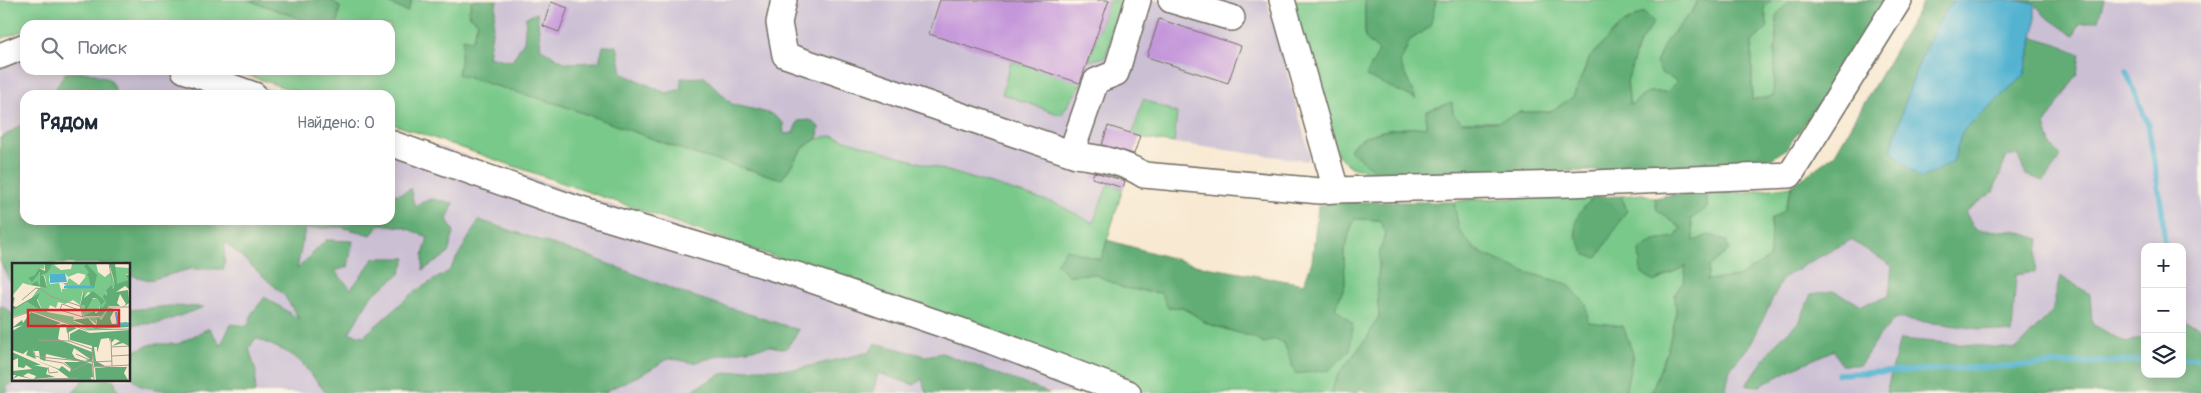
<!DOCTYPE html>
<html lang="ru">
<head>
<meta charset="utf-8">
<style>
	body { margin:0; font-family:Pangolin,sans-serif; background:#f2f2f3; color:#1f2937 }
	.controls { position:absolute; right:15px; bottom:15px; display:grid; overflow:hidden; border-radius:10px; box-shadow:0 2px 12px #0003 }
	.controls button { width:45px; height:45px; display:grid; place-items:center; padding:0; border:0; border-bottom:1px solid #e0e1e3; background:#fff; color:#1f2937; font:25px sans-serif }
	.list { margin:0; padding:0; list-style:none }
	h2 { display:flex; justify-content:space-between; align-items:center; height:65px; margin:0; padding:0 20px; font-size:21px }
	h2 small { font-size:16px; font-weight:400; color:#747a83 }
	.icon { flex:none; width:28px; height:28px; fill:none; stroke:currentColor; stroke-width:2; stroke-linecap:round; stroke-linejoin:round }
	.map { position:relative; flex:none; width:2201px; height:393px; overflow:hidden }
	.search { position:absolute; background:#fff; box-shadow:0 2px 12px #0003; left:20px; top:20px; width:375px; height:55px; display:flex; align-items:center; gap:12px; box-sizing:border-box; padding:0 18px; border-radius:15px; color:#747a83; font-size:19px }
	.panel { position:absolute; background:#fff; box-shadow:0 2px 12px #0003; left:20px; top:90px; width:375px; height:135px; border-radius:15px }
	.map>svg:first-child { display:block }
</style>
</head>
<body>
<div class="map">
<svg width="2201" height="393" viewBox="0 0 2201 393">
	<rect width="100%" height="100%" fill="#fcf5e5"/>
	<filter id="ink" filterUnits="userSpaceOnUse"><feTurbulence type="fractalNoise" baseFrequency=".02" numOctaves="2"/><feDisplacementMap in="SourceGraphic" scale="10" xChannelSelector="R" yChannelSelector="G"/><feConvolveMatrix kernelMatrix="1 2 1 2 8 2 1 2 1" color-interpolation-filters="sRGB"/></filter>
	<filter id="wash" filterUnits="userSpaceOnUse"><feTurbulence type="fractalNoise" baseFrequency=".0096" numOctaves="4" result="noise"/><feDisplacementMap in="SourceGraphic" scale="20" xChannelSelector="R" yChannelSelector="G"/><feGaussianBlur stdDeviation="1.12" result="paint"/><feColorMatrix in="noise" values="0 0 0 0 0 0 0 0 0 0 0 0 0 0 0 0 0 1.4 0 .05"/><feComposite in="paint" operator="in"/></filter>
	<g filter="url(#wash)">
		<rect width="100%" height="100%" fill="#f8e9d2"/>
		<!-- industrial -->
		<path fill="#cbbfd4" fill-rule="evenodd" d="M 485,0 L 1267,0 L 1310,156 L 1307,161 L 1145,139 L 1140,136 L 1101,260 L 465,65 Z
			M 1923,0 L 2120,0 L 2201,3 L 2201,393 L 1687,393 L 1787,248 L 1854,119 ZM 2145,247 L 2182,247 L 2182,374 L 2145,374 Z
			M 25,37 L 25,70 L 214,70 L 288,95 L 25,95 L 25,220 L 390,220 L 390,130 L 1171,393 L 0,393 L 0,46 ZM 14,264 L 129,264 L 129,379 L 14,379 Z"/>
		<!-- green -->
		<path fill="#79c98a" stroke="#527a5a" d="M 0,0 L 248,0 L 319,25 L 25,25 L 25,30 L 0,39 Z
			M 331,0 L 383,0 L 407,12 L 412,0 L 472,0 L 468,14 L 478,22 L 472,41 L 464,38 L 459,75 L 561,105 L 694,154 L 782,179 C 798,158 803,138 832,136 L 1057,204 L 1093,223 L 1108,184 L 1123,188 L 1101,260 L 1056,263 L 1068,275 L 1094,274 L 1123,288 L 1161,293 L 1208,324 L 1253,337 L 1264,343 L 1275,338 L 1284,343 L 1335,309 L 1345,285 L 1344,250 L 1354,219 L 1379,220 L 1386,233 L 1380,250 L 1377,291 L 1379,316 L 1367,338 L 1337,376 L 1331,393 L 1152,393 L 1025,344 L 390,123 L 390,95 L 306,95 L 232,70 L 390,70 L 390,25 L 337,25 L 340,7 Z
			M 1109,0 L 1124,0 L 1105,57 L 1089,61 Z
			M 1292,0 L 1365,0 L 1365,38 L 1379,51 L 1415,99 L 1400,63 L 1410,40 L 1430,27 L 1436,0 L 1698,0 L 1694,9 L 1666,41 L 1677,81 L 1666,92 L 1648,92 L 1630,106 L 1627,82 L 1638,45 L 1654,22 L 1644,12 L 1619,26 L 1590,57 L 1573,97 L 1550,112 L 1520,112 L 1498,122 L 1461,122 L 1453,113 L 1452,102 L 1427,127 C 1403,128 1363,128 1350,150 L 1375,171 C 1347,170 1346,165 1330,143 Z
			M 1772,0 L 1791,0 L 1777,14 L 1773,97 L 1752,100 L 1752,42 L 1768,27 L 1764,8 Z
			M 1011,61 L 1082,83 L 1061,115 L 1002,94 Z
			M 1143,99 L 1177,113 L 1174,143 L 1145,139 L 1133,134 Z
			M 1792,186 L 1784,211 L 1771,219 L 1770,258 L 1738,277 L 1707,280 L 1709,267 L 1694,242 L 1691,219 L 1707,208 L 1707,197 L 1696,193 L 1741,193 Z
			M 1643,194 L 1655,198 L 1657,210 L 1681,228 L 1676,237 L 1654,240 L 1654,281 L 1686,266 L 1684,281 L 1675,294 L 1676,316 L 1667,351 L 1651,393 L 1625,393 L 1633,354 L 1623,326 L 1588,322 L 1568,284 C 1539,276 1469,259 1458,229 C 1455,220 1455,211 1454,202 L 1474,199 L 1594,197 L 1583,208 L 1575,236 L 1596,258 L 1627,210 L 1621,196 Z"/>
		<!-- forest -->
		<path fill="#62ad76" stroke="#466c50" d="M 248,0 L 331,0 L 340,7 L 337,25 L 319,25 Z
			M 383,0 L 412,0 L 407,12 Z
			M 472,0 L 497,0 L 488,57 L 512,61 L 524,41 L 526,17 L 537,13 L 541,49 L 566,63 L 599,62 L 603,46 L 617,46 L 622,73 L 666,93 L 681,89 L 681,78 L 705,77 L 732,104 L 772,114 L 783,123 L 784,134 L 793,133 L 798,121 L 810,120 L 819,127 L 818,137 L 803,148 L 782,179 L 694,154 L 561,105 L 458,75 L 463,38 L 472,41 L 478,22 L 468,14 Z
			M 1365,0 L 1436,0 L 1430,27 L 1410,40 L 1400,63 L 1416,99 L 1366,76 L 1379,51 L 1365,38 Z
			M 1698,0 L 1772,0 L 1764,8 L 1768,27 L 1752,42 L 1752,100 L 1773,96 L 1777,14 L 1791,0 L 1886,0 L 1837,80 L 1786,149 L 1761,166 L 1415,176 L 1375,171 L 1349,150 C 1364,129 1403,128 1426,127 L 1426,111 L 1452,102 L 1453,113 L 1462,122 L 1498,122 L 1520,112 L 1550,112 L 1573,97 L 1590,57 L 1619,26 L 1644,12 L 1654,22 L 1638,45 L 1627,82 L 1630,105 L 1648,92 L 1666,92 L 1677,81 L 1661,73 L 1656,63 L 1666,41 L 1694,9 Z
			M 1924,0 L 1953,0 C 1921,45 1906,98 1891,150 L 1953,162 L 1962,132 L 2024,75 L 2033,37 L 2057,44 L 2080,54 L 2077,74 L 2045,124 L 2051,145 L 2061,157 L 2044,181 L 2026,175 L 2017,154 L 2007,156 L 1993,192 L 1965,212 L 1976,230 L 2015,231 L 2039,239 L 2035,272 L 2016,275 L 2012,333 L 1895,318 L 1878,338 L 1860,365 L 1841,365 L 1834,350 L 1794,368 L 1760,386 L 1746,385 L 1775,344 L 1800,321 L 1811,294 L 1833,291 L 1862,305 L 1889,296 L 1892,266 L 1851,240 L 1806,264 L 1782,279 L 1751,344 L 1730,369 L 1725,393 L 1651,393 L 1667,351 L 1676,316 L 1675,294 L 1684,281 L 1686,266 L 1654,282 L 1641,272 L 1639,250 L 1654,240 L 1676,237 L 1681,228 L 1657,210 L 1655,198 C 1672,194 1690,191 1707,197 L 1707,208 L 1691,219 L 1694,241 L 1709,235 L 1726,240 L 1729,250 L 1709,267 L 1707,280 L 1738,277 L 1770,258 L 1771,219 L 1784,211 L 1792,186 L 1835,154 Z
			M 2015,0 L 2104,0 L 2098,20 L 2079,24 L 2074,36 L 2045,16 L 2035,4 Z
			M 89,72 L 109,79 L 118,95 L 52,95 L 65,73 Z
			M 25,122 L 25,220 L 390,220 L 390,188 L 397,195 L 411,189 L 414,206 L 431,199 L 454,203 L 447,219 L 454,232 L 448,254 L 423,270 L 423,256 L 428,237 L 403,227 L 380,224 L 371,235 L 341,227 L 305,229 L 297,269 L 326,240 L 353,241 L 348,267 L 335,271 L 351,289 L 374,258 L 406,258 L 400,274 L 371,296 L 349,333 L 364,336 L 414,292 L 449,271 L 479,220 L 591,257 L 683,293 L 799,330 L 786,349 L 770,346 L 729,353 L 693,363 L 670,358 L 642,374 L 606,391 L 606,393 L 326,393 L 300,361 L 289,353 L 256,338 L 249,348 L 256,372 L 255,393 C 232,393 156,393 139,385 C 130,377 129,365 129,353 L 152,344 L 178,344 L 209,328 L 221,345 L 231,324 L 248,326 L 252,313 L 265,297 L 299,319 L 284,295 L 225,242 L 224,269 L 190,269 L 150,280 L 129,275 L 129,264 L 14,264 L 14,292 L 0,261 L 0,139 Z
			M 1621,196 L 1627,210 L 1597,258 L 1585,255 C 1571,227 1571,219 1594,197 Z
			M 1333,202 L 1454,202 L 1459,230 L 1476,251 L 1528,273 L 1568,284 L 1586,304 L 1588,322 L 1623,326 L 1633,354 L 1625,393 L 1369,393 L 1360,389 L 1358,393 L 1331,393 L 1337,376 L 1367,338 L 1379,316 L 1377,291 L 1380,250 L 1386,233 L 1379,220 L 1354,219 L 1344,250 L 1345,285 L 1335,308 L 1353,324 L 1350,350 L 1329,370 L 1295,374 L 1284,343 L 1275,339 L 1264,343 L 1253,337 L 1208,324 L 1183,307 L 1168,308 L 1161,293 L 1123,288 L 1094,274 L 1068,275 L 1056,263 L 1066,249 L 1101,260 L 1107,240 L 1200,266 L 1304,284 L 1312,261 L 1318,206 Z
			M 2060,276 L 2090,294 L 2092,324 L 2126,343 L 2145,336 L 2145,374 L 2182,374 L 2182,321 L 2201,327 L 2201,393 L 1886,393 L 1900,339 L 2016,349 L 2052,312 Z
			M 3,306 L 14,315 L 14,379 L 22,379 L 7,386 L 7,393 L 0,393 L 0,307 Z
			M 170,306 L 204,307 L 160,323 L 129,325 L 129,310 Z
			M 875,343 L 926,356 L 942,353 L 1049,393 L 926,393 L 922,379 L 914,385 L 878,373 L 873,393 L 686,393 L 722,374 L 756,369 L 797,369 L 870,352 Z
			M 84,379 L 114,379 L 117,390 L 122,393 L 73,393 Z"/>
		<!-- water -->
		<path fill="#52b3d1" stroke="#3e6f7e" d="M 1953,0 L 2015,0 L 2035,4 L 2035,29 L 2024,75 L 1962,132 L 1953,162 L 1920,179 L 1891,150 C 1906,98 1921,45 1953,0 Z"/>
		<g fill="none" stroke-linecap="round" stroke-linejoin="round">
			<!-- stream -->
			<path stroke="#52b3d1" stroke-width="5.5" d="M 2126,71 L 2148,124 L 2162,210 L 2165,247
				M 2182,358 L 2201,358
				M 1838,374 L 2145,360"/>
		</g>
		<g id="blocks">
			<!-- building -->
			<path fill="#c496da" d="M 940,0 L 1109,0 L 1080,83 L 929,34 Z
				M 551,2 L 568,8 L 559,32 L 543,26 Z
				M 1159,19 L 1241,46 L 1228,83 L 1147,57 Z
				M 1108,126 L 1140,136 L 1134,154 L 1102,145 Z
				M 1094,172 L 1125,181 L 1123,188 L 1092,178 Z"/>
		</g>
	</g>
	<g filter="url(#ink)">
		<use href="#blocks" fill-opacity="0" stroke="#736e65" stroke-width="1"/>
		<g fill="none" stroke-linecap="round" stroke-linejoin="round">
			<!-- minor casing -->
			<g stroke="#736e65" stroke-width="28">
				<path id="minor" d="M 784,0 L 779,23 L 785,55 L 1076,155 C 1100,158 1123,162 1144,175 L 1320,191 L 1336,190
					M 1171,0 L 1232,18
					M 1282,0 L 1336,190 L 1568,184 L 1790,175 L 1899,0
					M 0,56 L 25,46
					M 184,70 L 254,95
					M 390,143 L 574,208 L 800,276 L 991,341 L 1128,393
					M 1076,155 L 1076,139 L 1096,81 L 1116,73 L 1138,0"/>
			</g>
			<!-- minor -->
			<use href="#minor" stroke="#fff" stroke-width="25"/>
		</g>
	</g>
	<!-- overview -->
	<g transform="translate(12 263)">
		<rect width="118" height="118" fill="#f8e9d2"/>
		<path d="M 0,0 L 33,0 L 32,6 L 27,5 L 25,10 L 28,10 L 28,22 L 26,19 L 17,22 L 11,20 L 0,33 L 3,35 L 1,42 L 0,42 ZM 41,0 L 52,0 L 42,2 L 49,7 L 59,6 L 60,1 L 56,0 L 84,0 L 86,9 L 93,14 L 99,9 L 102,19 L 103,4 L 117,5 L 117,12 L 114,11 L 116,17 L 94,28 L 95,33 L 102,34 L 105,42 L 95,39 L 93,31 L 94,39 L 89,51 L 88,43 L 85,50 L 84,48 L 72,54 L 68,43 L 73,42 L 74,50 L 78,36 L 87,36 L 88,42 L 91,37 L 76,29 L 72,35 L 71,27 L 68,42 L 61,37 L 53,41 L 46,39 L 44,45 L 38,42 L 35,49 L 62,54 L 61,58 L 70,62 L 73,56 L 71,62 L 82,65 L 84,61 L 76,55 L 90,54 L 88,58 L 84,57 L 84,66 L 117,65 L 77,67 L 20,48 L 0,54 L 0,48 L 15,39 L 30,47 L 25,35 L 19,36 L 26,26 L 32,22 L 35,25 L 33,13 L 29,12 ZM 53,10 L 56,14 L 66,10 L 75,12 L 67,22 L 57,15 L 55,20 L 51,20 L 57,25 L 50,26 L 50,30 L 47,20 L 38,21 L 37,17 L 38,11 Z" fill="#79c98a" fill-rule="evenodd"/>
		<path d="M 33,0 L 41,0 L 35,10 L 29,12 L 32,13 L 35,25 L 18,22 L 25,18 L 28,22 L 28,9 L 20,19 L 16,15 L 23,12 L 27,5 L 33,8 ZM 97,0 L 103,0 L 105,21 L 116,17 L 114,12 L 117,12 L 117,26 L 113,23 L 104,29 L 116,27 L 117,40 L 110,45 L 114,41 L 108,31 L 105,40 L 108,43 L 97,43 L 90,53 L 72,53 L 84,47 L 83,50 L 85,50 L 89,43 L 86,36 L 81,35 L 73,50 L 73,42 L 68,43 L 72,27 L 72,35 L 81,28 L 93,38 L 89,42 L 90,46 L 94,39 L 91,34 L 92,31 L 95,33 L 94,27 L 100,22 L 101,26 L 103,21 ZM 75,1 L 85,12 L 82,25 L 79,25 L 76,12 L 72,14 L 77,9 L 72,3 ZM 28,30 L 25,37 L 30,48 L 15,39 L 0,48 L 0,42 L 4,44 ZM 97,45 L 103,46 L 98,55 L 100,61 L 115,59 L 117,64 L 84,66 L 60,57 L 76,55 L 84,64 L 85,55 L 89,57 ZM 19,49 L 49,60 L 41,63 L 52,61 L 65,65 L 55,70 L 54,63 L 48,64 L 46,76 L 80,89 L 80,83 L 58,77 L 58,71 L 67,66 L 78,70 L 117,67 L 117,83 L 111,80 L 100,83 L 108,78 L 103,76 L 99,80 L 99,75 L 98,79 L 97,75 L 89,76 L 85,90 L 85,84 L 82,84 L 84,98 L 93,103 L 82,104 L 81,92 L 80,99 L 73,97 L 78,96 L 62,85 L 60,90 L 63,95 L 80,101 L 81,114 L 78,115 L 81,117 L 4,117 L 57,115 L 45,106 L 23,97 L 47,106 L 50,103 L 58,109 L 59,105 L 52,99 L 69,99 L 34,91 L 33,98 L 28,96 L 27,88 L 21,88 L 24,96 L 14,92 L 16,87 L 11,91 L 0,87 L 0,68 L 11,62 L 0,65 L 10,57 L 11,60 ZM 0,89 L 29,102 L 22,102 L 36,105 L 34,111 L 43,114 L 22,116 L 24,113 L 16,110 L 11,113 L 20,116 L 6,113 L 1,116 L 4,112 L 0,112 L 0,108 L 20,106 L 14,102 L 12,105 L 6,104 L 6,95 L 0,98 ZM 95,104 L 115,104 L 112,110 L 116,117 L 84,117 L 83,105 Z" fill="#62ad76"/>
		<path d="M 53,10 L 55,19 L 38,20 L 38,11 Z" fill="#52b3d1"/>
		<path fill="none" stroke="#52b3d1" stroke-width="2.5" d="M 52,24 L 81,24M 104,49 L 106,61 L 118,61"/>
		<path fill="none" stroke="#a69d8f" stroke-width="1" d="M 97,0 L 100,19 L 97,23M 10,37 L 24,25 L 29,26 L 38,33 L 68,43 L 71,54 L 90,54 L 97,44 L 118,44M 67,47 L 50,41 L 48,47 L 71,54M 0,55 L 20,48 L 74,67 L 118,66M 56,67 L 57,78 L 80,86 L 81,98M 26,77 L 57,78M 99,77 L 100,103M 99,84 L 118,83M 21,85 L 23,93 L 27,94 L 81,99M 64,91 L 80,98 L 81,104M 33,93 L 33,97 L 51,100 L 61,107 L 76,100M 100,93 L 118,92M 81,99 L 100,98M 36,104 L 37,110 L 46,109M 0,117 L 66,115M 82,117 L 81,104 L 118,102"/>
		<path fill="#d62828" fill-opacity="0.15" stroke="#d62828" stroke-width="2.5" d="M 16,47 L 107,47 L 107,63 L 16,63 Z"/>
		<rect width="118" height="118" fill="none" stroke="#2b2b2b" stroke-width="2.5"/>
	</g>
</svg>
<div class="controls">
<button>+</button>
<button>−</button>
<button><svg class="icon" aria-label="layers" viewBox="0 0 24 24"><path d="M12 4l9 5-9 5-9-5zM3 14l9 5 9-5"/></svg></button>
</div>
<div class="search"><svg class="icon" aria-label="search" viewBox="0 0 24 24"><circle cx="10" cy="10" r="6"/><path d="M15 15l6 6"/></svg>Поиск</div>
<section class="panel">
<h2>Рядом<small>Найдено: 0</small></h2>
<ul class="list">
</ul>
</section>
</div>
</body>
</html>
